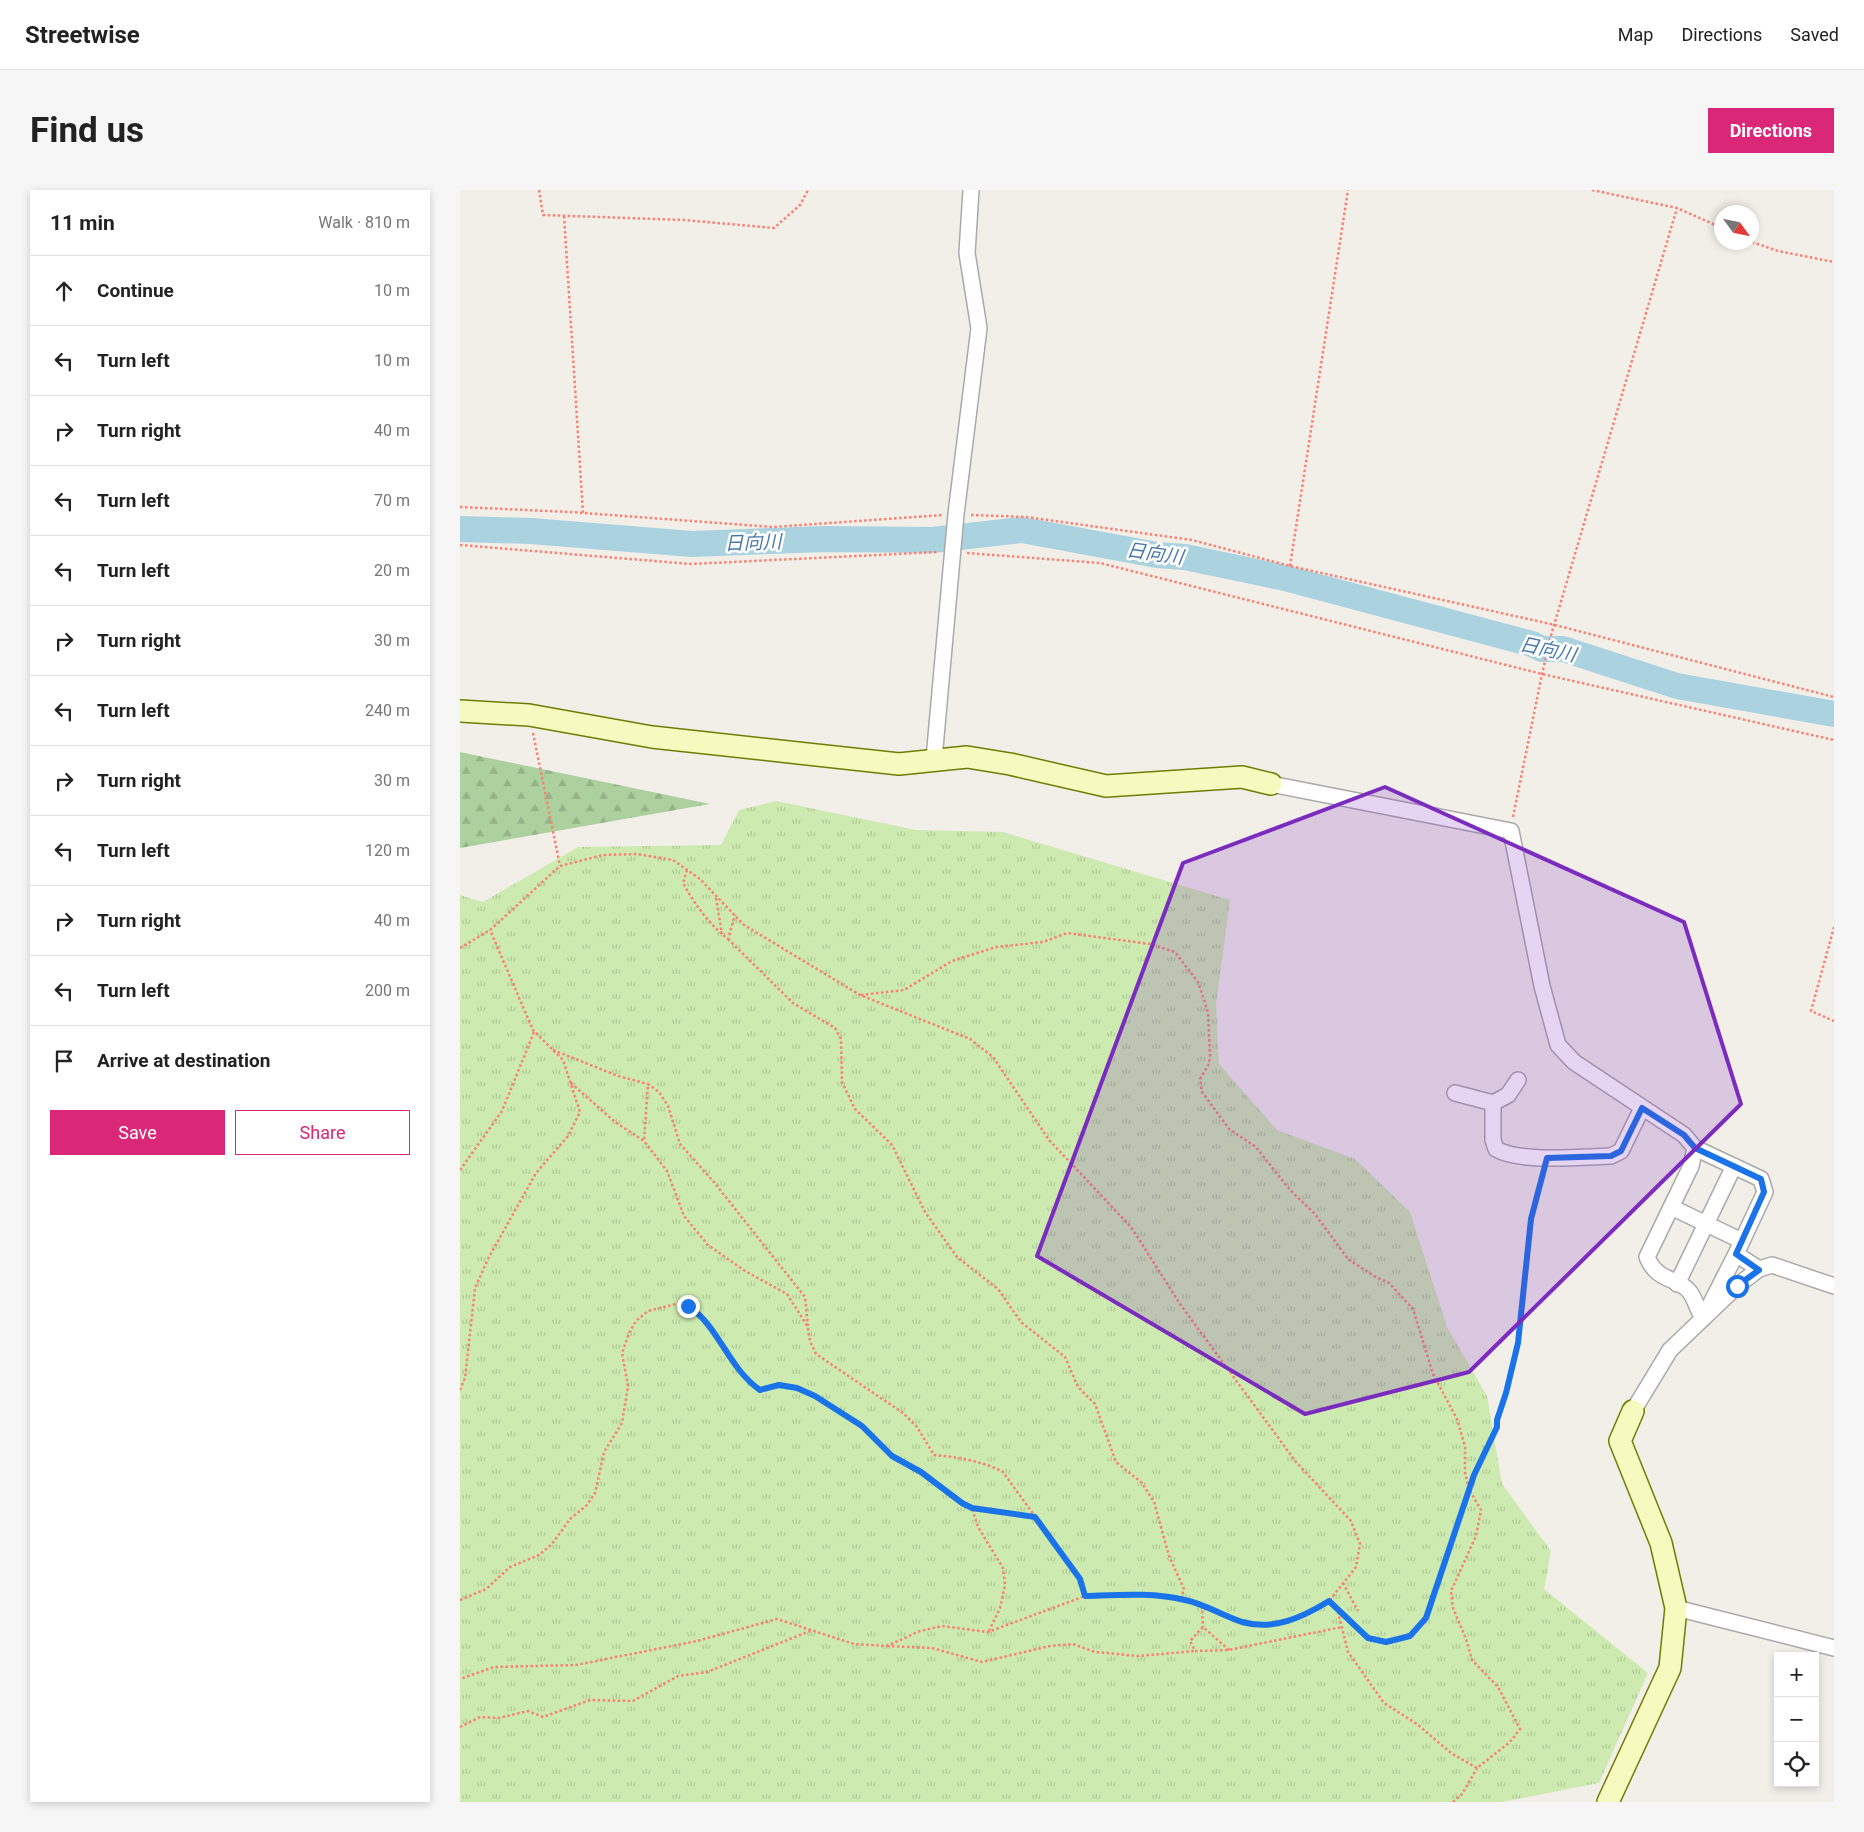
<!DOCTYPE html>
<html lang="en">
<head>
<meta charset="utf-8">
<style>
	body { margin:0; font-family:Roboto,"Noto Sans JP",sans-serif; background:#f6f6f6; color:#222 }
	.controls { position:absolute; right:15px; bottom:15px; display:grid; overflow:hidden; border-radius:0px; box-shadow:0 2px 8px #0003 }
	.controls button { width:45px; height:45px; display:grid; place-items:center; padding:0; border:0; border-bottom:1px solid #e0e0e0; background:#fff; color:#222; font:25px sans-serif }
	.compass { position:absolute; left:1254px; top:15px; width:45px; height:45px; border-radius:50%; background:#fff; box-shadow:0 2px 8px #0003; rotate:123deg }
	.stop { position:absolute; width:15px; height:15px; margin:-11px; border:4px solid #1a73e8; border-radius:50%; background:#fff }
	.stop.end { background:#1a73e8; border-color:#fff; box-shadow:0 1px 5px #0008 }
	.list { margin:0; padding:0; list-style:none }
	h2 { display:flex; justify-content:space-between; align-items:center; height:65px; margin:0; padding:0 20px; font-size:21px }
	h2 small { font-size:16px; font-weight:400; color:#767676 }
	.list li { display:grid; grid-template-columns:32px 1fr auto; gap:15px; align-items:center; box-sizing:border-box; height:70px; padding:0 20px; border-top:1px solid #e0e0e0 }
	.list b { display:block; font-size:19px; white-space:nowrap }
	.list em { font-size:16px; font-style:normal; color:#767676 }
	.actions { display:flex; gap:10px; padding:15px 20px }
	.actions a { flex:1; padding:11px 0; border:1px solid #db2777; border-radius:0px; text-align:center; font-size:18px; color:#db2777 }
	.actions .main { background:#db2777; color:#fff }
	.icon { flex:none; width:28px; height:28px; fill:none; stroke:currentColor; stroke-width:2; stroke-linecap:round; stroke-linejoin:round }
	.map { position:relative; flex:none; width:1374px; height:1612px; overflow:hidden; border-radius:0px }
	header { display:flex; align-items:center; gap:30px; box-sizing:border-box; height:70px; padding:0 25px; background:#fff; border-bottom:1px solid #e0e0e0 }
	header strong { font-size:24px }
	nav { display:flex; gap:28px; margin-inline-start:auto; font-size:18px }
	.intro { display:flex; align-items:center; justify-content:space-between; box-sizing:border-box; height:120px; padding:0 30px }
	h1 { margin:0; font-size:35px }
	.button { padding:12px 22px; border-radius:0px; background:#db2777; color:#fff; font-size:18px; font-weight:700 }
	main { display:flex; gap:30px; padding:0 30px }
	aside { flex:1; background:#fff; border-radius:0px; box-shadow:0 2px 8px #0003 }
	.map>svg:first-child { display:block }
</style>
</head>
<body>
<header>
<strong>Streetwise</strong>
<nav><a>Map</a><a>Directions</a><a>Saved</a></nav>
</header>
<div class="intro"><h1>Find us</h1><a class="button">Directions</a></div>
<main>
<aside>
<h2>11 min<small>Walk · 810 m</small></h2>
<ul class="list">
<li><svg class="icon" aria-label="ahead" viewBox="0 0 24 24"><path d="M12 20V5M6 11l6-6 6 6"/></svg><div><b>Continue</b></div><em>10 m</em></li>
<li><svg class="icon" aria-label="left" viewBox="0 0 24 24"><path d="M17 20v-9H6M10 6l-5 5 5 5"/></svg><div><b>Turn left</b></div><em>10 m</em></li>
<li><svg class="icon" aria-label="right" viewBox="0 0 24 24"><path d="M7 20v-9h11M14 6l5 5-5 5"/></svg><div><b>Turn right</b></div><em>40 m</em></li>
<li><svg class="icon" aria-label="left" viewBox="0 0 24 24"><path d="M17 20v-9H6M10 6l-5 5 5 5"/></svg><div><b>Turn left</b></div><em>70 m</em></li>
<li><svg class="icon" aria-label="left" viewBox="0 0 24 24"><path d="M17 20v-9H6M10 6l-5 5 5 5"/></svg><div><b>Turn left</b></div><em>20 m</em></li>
<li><svg class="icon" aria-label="right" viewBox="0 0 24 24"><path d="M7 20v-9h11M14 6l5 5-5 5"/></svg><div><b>Turn right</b></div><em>30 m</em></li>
<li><svg class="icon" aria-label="left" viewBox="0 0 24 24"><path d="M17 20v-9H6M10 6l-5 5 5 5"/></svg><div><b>Turn left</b></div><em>240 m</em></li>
<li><svg class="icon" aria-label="right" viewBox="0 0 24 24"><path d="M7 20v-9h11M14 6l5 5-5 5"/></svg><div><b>Turn right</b></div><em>30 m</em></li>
<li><svg class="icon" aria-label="left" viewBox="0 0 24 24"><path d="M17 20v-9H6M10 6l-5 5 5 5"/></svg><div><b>Turn left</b></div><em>120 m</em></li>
<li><svg class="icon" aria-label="right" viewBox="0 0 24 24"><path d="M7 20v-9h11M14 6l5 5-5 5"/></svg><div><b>Turn right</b></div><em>40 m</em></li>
<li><svg class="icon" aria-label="left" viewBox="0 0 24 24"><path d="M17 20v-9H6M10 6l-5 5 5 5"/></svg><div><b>Turn left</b></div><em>200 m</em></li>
<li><svg class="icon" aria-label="arrive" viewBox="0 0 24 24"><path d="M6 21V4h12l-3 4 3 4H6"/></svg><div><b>Arrive at destination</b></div></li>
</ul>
<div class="actions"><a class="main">Save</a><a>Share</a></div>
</aside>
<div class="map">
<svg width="1374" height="1612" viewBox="0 0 1374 1612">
	<defs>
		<pattern id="grass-tufts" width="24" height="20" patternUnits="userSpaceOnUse" patternTransform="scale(1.25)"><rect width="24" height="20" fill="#cdebb0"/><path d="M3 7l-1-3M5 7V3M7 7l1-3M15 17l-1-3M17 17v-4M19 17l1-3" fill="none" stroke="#b0c997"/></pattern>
		<pattern id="forest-firs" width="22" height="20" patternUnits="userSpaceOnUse" patternTransform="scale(1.25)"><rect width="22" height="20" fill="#add19e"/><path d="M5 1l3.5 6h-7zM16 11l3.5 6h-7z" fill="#95b388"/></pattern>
	</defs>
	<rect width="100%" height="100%" fill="#f2efe9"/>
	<!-- grass -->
	<path fill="url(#grass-tufts)" d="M 316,611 L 456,640 L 543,642 L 770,710 L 756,814 L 759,874 L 817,940 L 895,969 L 950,1022 L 987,1137 L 1027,1206 L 1042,1294 L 1091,1361 L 1084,1399 L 1188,1483 L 1139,1593 L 1042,1612 L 0,1612 L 0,705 L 23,712 L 118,657 L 261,655 L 279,620 Z"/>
	<!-- forest -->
	<path fill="url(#forest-firs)" d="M 0,562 L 250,614 L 0,658 Z"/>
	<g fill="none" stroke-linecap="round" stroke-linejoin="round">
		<!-- river -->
		<path stroke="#aad3df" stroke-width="26" d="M 0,339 L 71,341 L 232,354 L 364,349 L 473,350 L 562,340 L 697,365 L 725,367 L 825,388 L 1072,454 L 1082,459 L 1103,459 L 1217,496 L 1374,524"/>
		<!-- street casing -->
		<g stroke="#a9a9a9" stroke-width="18">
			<path id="street" d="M 474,569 L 496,324 L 519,138 L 507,63 L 511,0
				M 811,594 L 1051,641 L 1082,796 L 1098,855 L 1114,872 L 1224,945 L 1235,958 L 1301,989 L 1305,1002 L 1276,1064 L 1299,1079
				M 1058,890 L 1048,905 L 1033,913 L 1033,950 L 1036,959 C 1060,973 1122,967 1151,966 L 1161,961 L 1182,918
				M 995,903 L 1033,913
				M 1235,958 L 1231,976 L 1187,1067 C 1197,1092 1217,1087 1229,1101 C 1235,1108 1238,1121 1243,1129
				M 1211,1017 L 1282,1051
				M 1217,1094 L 1274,976
				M 1248,1119 L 1276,1064
				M 1173,1221 L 1210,1160 L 1277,1096 L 1299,1079 L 1312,1075 L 1374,1096
				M 1216,1418 L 1374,1458"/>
		</g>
		<!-- secondary casing -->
		<g stroke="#707d05" stroke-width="24">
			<path id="secondary" d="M 0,521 L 69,525 L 192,547 L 439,574 L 507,567 L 550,574 L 646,596 L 782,587 L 811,594
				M 1148,1612 L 1210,1478 L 1216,1418 L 1201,1353 L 1160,1251 L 1173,1221"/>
		</g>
		<!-- path -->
		<path stroke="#fa8072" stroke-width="2.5" stroke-dasharray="2.5 2.5" stroke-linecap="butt" d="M 79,0 L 83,25 L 224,30 L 314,38 L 340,15 L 348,0
			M 1132,0 L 1217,18 L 1262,38
			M 104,26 L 123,323
			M 1292,52 L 1318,61 L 1374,72
			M 0,317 L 110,322 L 313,337 L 483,325
			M 511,325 L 566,327 L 732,350 L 830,376 L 1095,435 L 1374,507
			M 0,355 L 231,374 L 479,362
			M 507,363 L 640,373 L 1082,484 L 1374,550
			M 830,376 L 888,0
			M 73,543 L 100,676
			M 1053,627 L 1082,484 L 1092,442 L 1217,18
			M 227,680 L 223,693 C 235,715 249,734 268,749 L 275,725
			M 256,708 L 262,744
			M 1374,737 L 1351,821 L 1374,831
			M 268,749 L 333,813 L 375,838 L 381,849 L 382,892 L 395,919 L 432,955 L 465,1022 L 497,1067 L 538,1099 L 561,1132 L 605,1167 L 618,1197 L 635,1214 L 656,1272 L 682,1293 L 694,1312 L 709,1366 L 724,1399 L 721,1409
			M 0,758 L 30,740 L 100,676 L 143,665 L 177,664 L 213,670 L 240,689 L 284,735 L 400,805 L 510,849 L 533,867 L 589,950 L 671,1037 L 720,1114 L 836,1272 L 891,1331 L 900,1354 L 896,1377 L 869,1411 L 845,1426 L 817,1434 L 784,1433 L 724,1409 L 673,1404 L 625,1406 L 528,1442 L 482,1436 L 460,1441 L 427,1456 L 394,1454 L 317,1429 L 237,1451 L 116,1475 L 34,1477 L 0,1489
			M 401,805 L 444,800 L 492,771 L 536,757 L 583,752 L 607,743 L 690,754 L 715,762 L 738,792 L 748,822 L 750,865 L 749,874 L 740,889 L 742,902 L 769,939 L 796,957 L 830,1000 L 855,1024 L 888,1069 L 914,1086 L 929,1093 L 953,1119 L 973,1184 L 997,1229 L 1005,1257 L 1005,1283 L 1009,1299 L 1021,1320 L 1016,1346 L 991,1401 L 993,1418 L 1006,1449 L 1012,1470 L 1038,1497 L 1060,1539 L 1050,1552 L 1017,1578 L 991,1563 L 957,1534 L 924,1513 L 888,1462 L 877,1418
			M 93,860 L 158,886 L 188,894
			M 111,893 L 155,932 L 184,951 L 207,981 L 224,1026 L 248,1055 L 285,1081 L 327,1104 L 348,1137 L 345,1107 L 253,991 L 220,954 L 208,916 L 199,902 L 188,894 L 184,951
			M 0,980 L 42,921 L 74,842
			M 348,1138 L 350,1151 L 356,1164 L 443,1223 L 457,1237 L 474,1265 C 496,1267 523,1271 543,1282 L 620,1389 L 625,1406
			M 0,1200 L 5,1188 L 15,1098 L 29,1067 L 76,983 L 108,946 L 120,922 L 103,870 L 73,840 L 30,740
			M 883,1393 L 898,1421
			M 0,1410 L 26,1399 L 50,1377 L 79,1365 L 92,1354 L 110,1329 L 127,1315 L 135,1303 L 144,1262 L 162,1233 L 168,1196 L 162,1163 L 169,1143 L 176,1131 L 188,1121 L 216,1114 L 228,1116 L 240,1124 L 271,1172 L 290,1193 L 299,1200 L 319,1195 L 337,1198 L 355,1206 L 402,1236 L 432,1266 L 461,1282 L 501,1313 L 512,1318
			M 869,1411 L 907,1448 L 926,1452 L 950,1446 L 966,1428 L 1014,1285 L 1037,1237 L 1037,1229 L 1046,1203 L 1058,1153 L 1071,1029 L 1083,982
			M 742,1416 L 743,1437
			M 529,1441 L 540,1418 L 545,1395 L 543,1378 L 518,1337 L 512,1318 L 575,1327
			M 427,1456 L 472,1458 L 522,1472 L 590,1456 L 613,1454 L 635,1462 L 678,1466 L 735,1461
			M 769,1460 L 743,1437 L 730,1451 L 735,1461 L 769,1460 L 882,1437
			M 0,1537 L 20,1527 L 39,1528 L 68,1521 L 83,1527 L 130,1510 L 173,1511 L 218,1486 L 247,1482 L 350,1441
			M 993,1612 L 1002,1604 L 1017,1578"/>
		<!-- street -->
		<use href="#street" stroke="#fff" stroke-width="15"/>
		<!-- secondary -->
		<use href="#secondary" stroke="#f7fabf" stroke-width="21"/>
	</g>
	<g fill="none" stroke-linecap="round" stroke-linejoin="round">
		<!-- route -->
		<path stroke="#1a73e8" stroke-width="6" d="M 228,1116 C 259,1136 268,1178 300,1200 L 319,1195 L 337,1198 L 355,1206 L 402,1236 L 432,1266 L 461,1282 L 502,1313 L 512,1318 L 575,1327 L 620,1389 L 625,1406 C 657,1405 693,1402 725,1410 C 745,1414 763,1426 782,1432 C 814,1441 843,1427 869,1411 L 908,1448 L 926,1452 L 950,1446 L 966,1428 L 1014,1285 L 1037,1237 L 1037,1230 L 1046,1203 L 1058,1153 L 1071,1029 L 1087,968 L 1151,966 L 1161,961 L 1182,918 L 1224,945 L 1235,958 L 1301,989 L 1304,1002 L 1276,1064 L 1299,1080 L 1277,1096"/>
	</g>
	<!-- marked area -->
	<path fill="#7b2cbf" fill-opacity="0.2" stroke="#7b2cbf" stroke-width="4" stroke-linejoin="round" d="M 925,597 L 1224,732 L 1281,914 L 1009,1182 L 845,1224 L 577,1066 L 723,673 Z"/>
	<g text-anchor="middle" stroke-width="5" stroke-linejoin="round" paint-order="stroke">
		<!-- water labels -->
		<g font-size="19" font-style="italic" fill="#4a7aab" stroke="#fff">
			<text transform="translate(293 352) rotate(-2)" y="7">日向川</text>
			<text transform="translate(695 363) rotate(8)" y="7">日向川</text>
			<text transform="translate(1088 459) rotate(12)" y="7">日向川</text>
		</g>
	</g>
</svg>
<div class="controls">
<button>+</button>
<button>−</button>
<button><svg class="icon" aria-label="locate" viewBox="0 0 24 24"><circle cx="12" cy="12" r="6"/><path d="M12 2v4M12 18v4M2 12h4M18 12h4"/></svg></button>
</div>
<svg class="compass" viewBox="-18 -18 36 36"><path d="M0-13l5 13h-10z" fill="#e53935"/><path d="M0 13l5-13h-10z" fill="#767676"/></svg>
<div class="stop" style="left:1277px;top:1096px"></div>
<div class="stop end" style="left:228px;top:1116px"></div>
</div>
</main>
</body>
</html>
